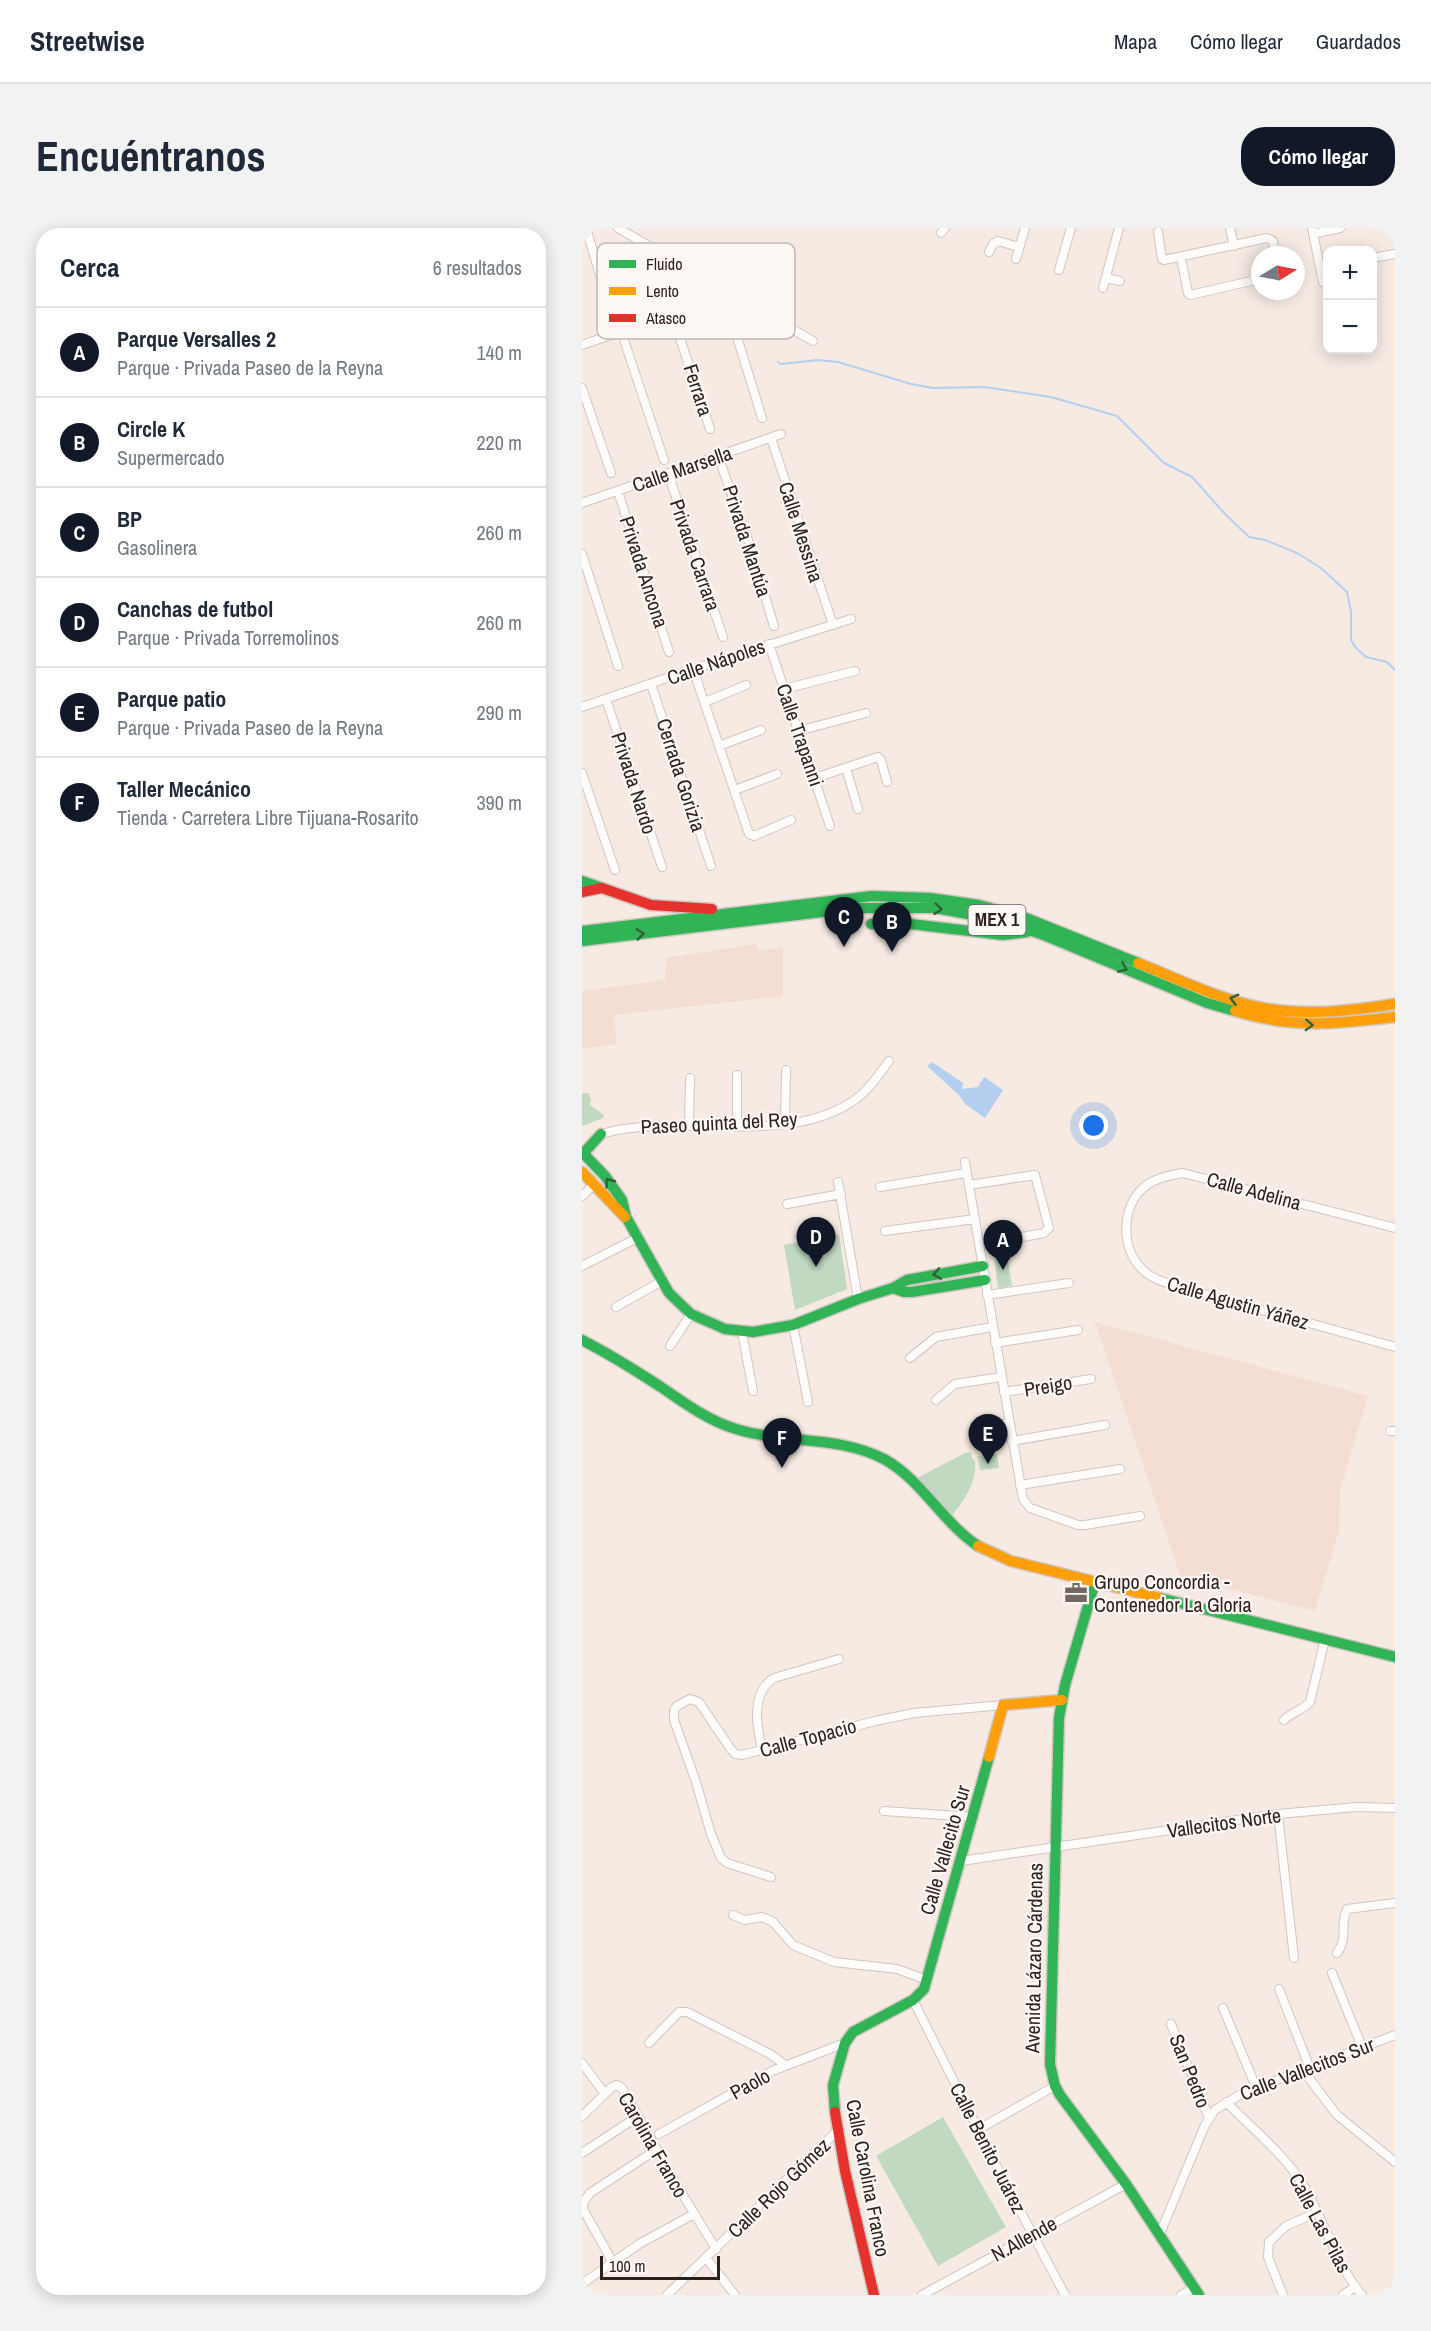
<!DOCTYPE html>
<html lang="es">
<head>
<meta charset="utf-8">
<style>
	body { margin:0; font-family:"Archivo Narrow",sans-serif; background:#f2f2f3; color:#1f2937 }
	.controls { position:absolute; right:18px; top:18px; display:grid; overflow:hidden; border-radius:12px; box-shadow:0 3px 15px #0003 }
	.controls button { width:54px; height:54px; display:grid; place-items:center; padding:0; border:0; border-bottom:2px solid #e0e1e3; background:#fff; color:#1f2937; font:30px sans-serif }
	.compass { position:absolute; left:669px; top:18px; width:54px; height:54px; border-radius:50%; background:#fff; box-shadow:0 3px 15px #0003; rotate:80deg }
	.scale { position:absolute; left:18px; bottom:15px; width:120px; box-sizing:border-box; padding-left:6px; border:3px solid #2c211c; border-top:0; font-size:16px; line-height:21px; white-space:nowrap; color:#2c211c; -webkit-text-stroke:4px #fef8f5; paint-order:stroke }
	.you { position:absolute; left:512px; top:898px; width:21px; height:21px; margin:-15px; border:4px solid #fff; border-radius:50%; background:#1a73e8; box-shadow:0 0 0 9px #1a73e833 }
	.badge { display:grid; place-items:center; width:39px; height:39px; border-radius:50%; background:#111827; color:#fff; font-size:20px; font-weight:700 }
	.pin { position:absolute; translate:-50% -50px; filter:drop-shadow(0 2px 3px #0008) }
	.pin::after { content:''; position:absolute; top:32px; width:21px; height:18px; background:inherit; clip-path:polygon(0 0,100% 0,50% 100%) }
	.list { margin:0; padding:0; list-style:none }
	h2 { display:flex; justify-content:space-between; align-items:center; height:78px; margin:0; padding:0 24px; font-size:26px }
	h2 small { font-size:20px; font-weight:400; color:#747a83 }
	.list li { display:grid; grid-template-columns:39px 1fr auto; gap:18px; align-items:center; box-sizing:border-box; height:90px; padding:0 24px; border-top:2px solid #e0e1e3 }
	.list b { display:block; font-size:22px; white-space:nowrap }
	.list p { margin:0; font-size:20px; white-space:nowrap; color:#747a83 }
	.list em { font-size:20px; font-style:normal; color:#747a83 }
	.map { position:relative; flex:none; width:813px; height:2067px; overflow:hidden; border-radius:24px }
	header { display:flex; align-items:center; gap:36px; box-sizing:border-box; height:84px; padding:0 30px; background:#fff; border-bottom:2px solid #e0e1e3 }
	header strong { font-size:28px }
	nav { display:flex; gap:33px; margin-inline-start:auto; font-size:21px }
	.intro { display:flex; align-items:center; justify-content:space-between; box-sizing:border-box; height:144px; padding:0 36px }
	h1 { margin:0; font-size:42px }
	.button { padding:15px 27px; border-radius:24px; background:#111827; color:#fff; font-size:21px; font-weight:700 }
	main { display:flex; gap:36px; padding:0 36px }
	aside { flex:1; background:#fff; border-radius:24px; box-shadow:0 3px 15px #0003 }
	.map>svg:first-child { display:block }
</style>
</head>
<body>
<header>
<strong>Streetwise</strong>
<nav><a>Mapa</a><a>Cómo llegar</a><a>Guardados</a></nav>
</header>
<div class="intro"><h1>Encuéntranos</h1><a class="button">Cómo llegar</a></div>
<main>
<aside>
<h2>Cerca<small>6 resultados</small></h2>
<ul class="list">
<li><span class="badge">A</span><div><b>Parque Versalles 2</b><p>Parque · Privada Paseo de la Reyna</p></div><em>140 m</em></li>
<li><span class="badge">B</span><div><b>Circle K</b><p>Supermercado</p></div><em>220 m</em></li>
<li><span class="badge">C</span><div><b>BP</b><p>Gasolinera</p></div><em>260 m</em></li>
<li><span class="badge">D</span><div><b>Canchas de futbol</b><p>Parque · Privada Torremolinos</p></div><em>260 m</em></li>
<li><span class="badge">E</span><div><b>Parque patio</b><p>Parque · Privada Paseo de la Reyna</p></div><em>290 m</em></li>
<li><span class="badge">F</span><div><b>Taller Mecánico</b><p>Tienda · Carretera Libre Tijuana-Rosarito</p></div><em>390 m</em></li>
</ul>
</aside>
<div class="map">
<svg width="813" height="2067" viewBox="0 0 813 2067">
	<rect width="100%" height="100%" fill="#f6eae3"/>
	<!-- built -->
	<path fill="#f4ded3" d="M 174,716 L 177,723 L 201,719 L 201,768 L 32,787 L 35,816 L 0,821 L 0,763 L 83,752 L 84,730 Z
		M 513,1094 L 786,1168 L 758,1263 L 757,1303 L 733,1383 L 598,1348 Z"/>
	<!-- green -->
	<path fill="#c1d8c1" d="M 0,865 L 6,865 L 9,871 L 8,877 L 22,887 L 21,890 L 0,898 Z
		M 257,1006 L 265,1061 L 213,1082 L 202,1017 Z
		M 425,1026 L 430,1058 L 416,1060 L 412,1027 Z
		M 389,1224 L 390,1230 L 393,1233 C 395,1253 382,1274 369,1288 L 335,1250 L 383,1225 Z
		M 415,1226 L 417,1240 L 398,1242 L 395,1228 Z
		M 361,1889 L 424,1999 L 356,2038 L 294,1928 Z"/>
	<!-- water -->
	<path fill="#b4cff0" d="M 350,834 L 381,855 L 380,861 L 396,859 L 402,849 L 421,862 L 403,890 L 383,876 L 377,867 L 345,838 Z"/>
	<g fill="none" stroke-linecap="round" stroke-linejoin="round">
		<!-- stream -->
		<path stroke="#b4cff0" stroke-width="2" d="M 196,134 L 199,136 L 236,132 L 256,134 L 329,156 L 351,160 L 403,159 L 469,169 L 535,188 L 582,235 L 610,249 L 643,286 L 667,309 L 683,312 L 715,325 L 739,340 L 765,364 L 769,384 L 769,412 L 774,420 L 784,429 L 805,434 L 813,442"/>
		<!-- street casing -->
		<g stroke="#d0c6c0" stroke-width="10">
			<path id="street" d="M 4,0 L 30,87
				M 36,0 L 231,113
				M 648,0 L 652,18
				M 730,0 L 741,54
				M 576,4 L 580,31 L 582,32 L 685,10 L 691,13 L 693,27
				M 359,5 L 363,0
				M 731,6 L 758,0
				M 70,20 L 71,29 L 128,201
				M 407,24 L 411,16 L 416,13 L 437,19
				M 599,30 L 606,65 L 608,67 L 678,51
				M 790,30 L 813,26
				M 434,31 L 443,0
				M 477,42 L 489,0
				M 524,50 L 538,53
				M 140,60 L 180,190
				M 521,60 L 537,0
				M 39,103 L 82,232
				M 0,117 L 52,99
				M 0,160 L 29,245
				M 189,210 L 251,397
				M 136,228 L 167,315 L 192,398
				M 86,245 L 141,409
				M 36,263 L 87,424
				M 0,275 L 199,206
				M 0,326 L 36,438
				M 187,416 L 248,598
				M 111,441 L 167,606 L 172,608 L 209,592
				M 69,456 L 129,638
				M 202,461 L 273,443
				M 24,471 L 80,639
				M 123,474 L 164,457
				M 0,479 L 111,441 L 269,391
				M 216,503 L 284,485
				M 137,518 L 179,502
				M 264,540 L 276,581
				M 0,545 L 33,642
				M 233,550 L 296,529 L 299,532 L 305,554
				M 153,562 L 195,546
				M 203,895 L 204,842
				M 107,898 L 108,850
				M 155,899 L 155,847
				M 19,906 C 97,883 205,921 274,871 C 288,861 297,846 307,833
				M 383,934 L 441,1271 L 448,1280 L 496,1297 L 503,1297 L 558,1288
				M 256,954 L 276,1071
				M 387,957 L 453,947 L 467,1000 L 462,1005 L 435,1010
				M 298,959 L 384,945
				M 0,968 L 13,956
				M 205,976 L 259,966
				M 813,1000 L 601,945 C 587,947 573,950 562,959 C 539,979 538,1021 561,1042 C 570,1051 582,1054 594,1058 L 813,1119
				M 303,1003 L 393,991
				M 0,1038 L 55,1010
				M 405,1067 L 487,1055
				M 34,1079 L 80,1053
				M 211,1097 L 226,1174
				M 160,1104 L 171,1163
				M 413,1115 L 496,1102
				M 88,1118 L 109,1086
				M 328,1130 L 354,1109 L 410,1099
				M 422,1164 L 509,1151
				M 354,1172 L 373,1156 L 419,1149
				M 393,1202 L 427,1195
				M 808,1203 L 813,1203
				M 430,1213 L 523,1197
				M 438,1257 L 538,1241
				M 702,1492 C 710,1484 721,1482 728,1474 L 743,1411
				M 180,1522 C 175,1500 168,1464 192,1450 L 257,1431
				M 302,1583 L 391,1589
				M 696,1586 L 712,1730
				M 379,1633 L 696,1586 L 775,1579 L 813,1580
				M 189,1649 L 145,1635 L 139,1630 L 129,1606 L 114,1554 L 92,1492 L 92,1482 L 95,1478 L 108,1471 L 117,1474 L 148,1520 L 153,1526 L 160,1527 L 293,1493 L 332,1485 L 421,1477
				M 151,1687 L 163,1692 L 180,1689 L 191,1694 L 211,1717 L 252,1734 L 315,1741 L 345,1752
				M 755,1725 C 767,1709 757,1697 765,1681 L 813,1675
				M 750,1745 L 780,1819
				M 697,1761 L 727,1838
				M 331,1772 L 419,1947 L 483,2067
				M 641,1780 L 674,1859
				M 589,1796 L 627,1890
				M 67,1815 L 97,1784 L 105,1784 L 188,1826 L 203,1837
				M 0,1835 L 23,1866
				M 720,1841 L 755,1887 L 813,1934
				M 644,1874 C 670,1900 702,1926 722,1958 C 743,1993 753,2035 780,2067
				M 0,1888 L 30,1859 L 35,1857 L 40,1860 L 96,1959 L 134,2021
				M 397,1901 L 473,1858
				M 77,1906 L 190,1843 L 263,1815
				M 0,1925 L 55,1889
				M 577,2008 L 623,1897 L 633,1882 L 661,1865 L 813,1807
				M 124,2030 L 153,2067
				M 30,2033 L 2,1983 L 1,1975 L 8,1965 L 74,1922
				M 0,2056 L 57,2016 L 112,1986
				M 85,2067 L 256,1902
				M 340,2067 L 544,1956
				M 599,2067 L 612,2060
				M 701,2067 L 686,2029 L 687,2014 L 704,1998 L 736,1984
				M 761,2067 L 773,2059"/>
		</g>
		<!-- fast casing -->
		<g stroke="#d0c6c0" stroke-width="13">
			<path id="fast" d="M 0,653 L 20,660
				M 289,696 L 329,696 L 421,707 L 445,704
				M 0,703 L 290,668 L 348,670 L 397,677 L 444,690 L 556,735
				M 0,713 L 273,680 L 353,680 L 413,691 L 459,706 L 625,775 L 653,783
				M 0,924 L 23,948 L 40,972 L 44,989 L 87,1065 L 109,1086 L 143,1101 L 171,1104 L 211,1097 L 276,1071 L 311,1060 L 325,1052 L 401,1038
				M 0,927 L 19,906
				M 311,1060 L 322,1064 L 330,1064 L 403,1052
				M 0,1112 C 27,1126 53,1142 79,1159 C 102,1175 127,1193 154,1201 C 203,1216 256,1207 302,1231 C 340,1252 360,1294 396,1318
				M 513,1354 L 483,1457 L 477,1490 L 468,1836 L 473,1858 L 478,1867 L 544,1956 L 617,2067
				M 578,1370 L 813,1429
				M 253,1884 L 251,1857 L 263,1815 L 271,1804 L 331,1772 L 342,1761 L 407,1529"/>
		</g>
		<!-- slow casing -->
		<g stroke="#d0c6c0" stroke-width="13">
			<path id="slow" d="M 556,735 C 596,751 638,772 681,780 C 725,788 769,783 813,776
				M 653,783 C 711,801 754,796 813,789
				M 0,944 L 43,989
				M 396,1318 L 429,1333 L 578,1370
				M 407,1529 L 421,1477 L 480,1472"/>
		</g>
		<!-- jam casing -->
		<g stroke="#d0c6c0" stroke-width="13">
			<path id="jam" d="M 0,664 L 20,660 L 69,677 L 130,681
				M 253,1884 L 263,1943 L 292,2067"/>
		</g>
		<!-- street -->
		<use href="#street" stroke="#fefcfb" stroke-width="8"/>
		<!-- fast -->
		<use href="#fast" stroke="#30b455" stroke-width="10"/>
		<!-- slow -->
		<use href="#slow" stroke="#ff9f0a" stroke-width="10"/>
		<!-- jam -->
		<use href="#jam" stroke="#e5322d" stroke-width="10"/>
	</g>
	<!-- one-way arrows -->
	<defs><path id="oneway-chevron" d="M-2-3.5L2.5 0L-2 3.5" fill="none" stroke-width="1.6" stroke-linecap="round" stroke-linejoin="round" transform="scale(1.5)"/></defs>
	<g stroke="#2e6336">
		<use href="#oneway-chevron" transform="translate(356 681) rotate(7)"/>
		<use href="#oneway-chevron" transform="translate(58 706) rotate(-6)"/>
		<use href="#oneway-chevron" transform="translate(541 740) rotate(23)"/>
		<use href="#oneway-chevron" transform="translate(652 771) rotate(-165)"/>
		<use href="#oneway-chevron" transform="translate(727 797) rotate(2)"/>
		<use href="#oneway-chevron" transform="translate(27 954) rotate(-127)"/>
		<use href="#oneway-chevron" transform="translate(355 1046) rotate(170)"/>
	</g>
	<!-- icons -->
	<defs>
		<g id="office-bare" transform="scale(1.8)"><path d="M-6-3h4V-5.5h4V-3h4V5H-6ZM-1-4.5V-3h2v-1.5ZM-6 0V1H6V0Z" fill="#736762" stroke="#fef8f5" stroke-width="2.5" paint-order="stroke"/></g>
	</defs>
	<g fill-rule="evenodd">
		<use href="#office-bare" x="494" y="1365"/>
	</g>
	<g text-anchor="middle" stroke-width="4.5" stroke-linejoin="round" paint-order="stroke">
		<!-- shield labels -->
		<rect fill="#fef8f5" stroke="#6b625d" stroke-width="1.5" x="386.5" y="677" width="57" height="30" rx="4.5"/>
		<g font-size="18" font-weight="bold" fill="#2c211c">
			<text x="415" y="698">MEX 1</text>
		</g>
		<!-- street labels -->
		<g font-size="20" fill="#2c211c" stroke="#fef8f5">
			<text transform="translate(116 162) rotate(72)" y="7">Ferrara</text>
			<text transform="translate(100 241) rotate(-19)" y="7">Calle Marsella</text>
			<text transform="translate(219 304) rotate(72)" y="7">Calle Messina</text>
			<text transform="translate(165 313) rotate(72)" y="7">Privada Mantúa</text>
			<text transform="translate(113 327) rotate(71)" y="7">Privada Carrara</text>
			<text transform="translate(62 344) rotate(72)" y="7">Privada Ancona</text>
			<text transform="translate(134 434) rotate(-19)" y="7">Calle Nápoles</text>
			<text transform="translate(218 507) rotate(71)" y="7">Calle Trapanni</text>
			<text transform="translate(99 547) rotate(72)" y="7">Cerrada Gorizia</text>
			<text transform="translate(52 555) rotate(72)" y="7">Privada Nardo</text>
			<text transform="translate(137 895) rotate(-3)" y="7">Paseo quinta del Rey</text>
			<text transform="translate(672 963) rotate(15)" y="7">Calle Adelina</text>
			<text transform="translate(656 1075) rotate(16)" y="7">Calle Agustin Yáñez</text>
			<text transform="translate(466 1158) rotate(-9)" y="7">Preigo</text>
			<text transform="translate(226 1510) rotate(-15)" y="7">Calle Topacio</text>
			<text transform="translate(642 1595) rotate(-8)" y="7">Vallecitos Norte</text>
			<text transform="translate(363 1622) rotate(-74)" y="7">Calle Vallecito Sur</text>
			<text transform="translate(452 1730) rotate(-89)" y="7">Avenida Lázaro Cárdenas</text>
			<text transform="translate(725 1841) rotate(-21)" y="7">Calle Vallecitos Sur</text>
			<text transform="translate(608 1843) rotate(68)" y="7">San Pedro</text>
			<text transform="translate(168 1856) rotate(-29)" y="7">Paolo</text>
			<text transform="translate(71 1917) rotate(60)" y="7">Carolina Franco</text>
			<text transform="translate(406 1920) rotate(63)" y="7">Calle Benito Juárez</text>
			<text transform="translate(286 1950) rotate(79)" y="7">Calle Carolina Franco</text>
			<text transform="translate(197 1960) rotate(-44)" y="7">Calle Rojo Gómez</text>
			<text transform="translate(738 1995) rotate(62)" y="7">Calle Las Pilas</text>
			<text transform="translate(442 2011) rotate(-29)" y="7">N.Allende</text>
		</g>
		<!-- poi labels -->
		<g font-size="20" fill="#2c211c" stroke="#fef8f5" text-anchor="start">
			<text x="512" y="1361">Grupo Concordia -<tspan x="512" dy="23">Contenedor La Gloria</tspan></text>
		</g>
	</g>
	<!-- legend -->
	<rect x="15" y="15" width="198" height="96" rx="9" fill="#fef8f5" stroke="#bfb8b4" stroke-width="1.5"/>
	<rect x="27" y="32" width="27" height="8" fill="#30b455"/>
	<rect x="27" y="59" width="27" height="8" fill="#ff9f0a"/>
	<rect x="27" y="86" width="27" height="8" fill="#e5322d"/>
	<g font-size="16" fill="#2c211c">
		<text x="64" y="42">Fluido</text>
		<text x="64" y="69">Lento</text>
		<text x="64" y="96">Atasco</text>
	</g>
</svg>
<div class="controls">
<button>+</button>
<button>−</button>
</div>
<svg class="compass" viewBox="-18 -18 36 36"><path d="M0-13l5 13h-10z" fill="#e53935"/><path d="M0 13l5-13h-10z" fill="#747a83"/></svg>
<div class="scale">100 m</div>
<div class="you"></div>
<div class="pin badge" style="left:421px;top:1042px">A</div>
<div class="pin badge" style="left:310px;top:724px">B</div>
<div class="pin badge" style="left:262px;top:719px">C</div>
<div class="pin badge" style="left:234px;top:1039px">D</div>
<div class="pin badge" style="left:406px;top:1236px">E</div>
<div class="pin badge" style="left:200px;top:1240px">F</div>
</div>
</main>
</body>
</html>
